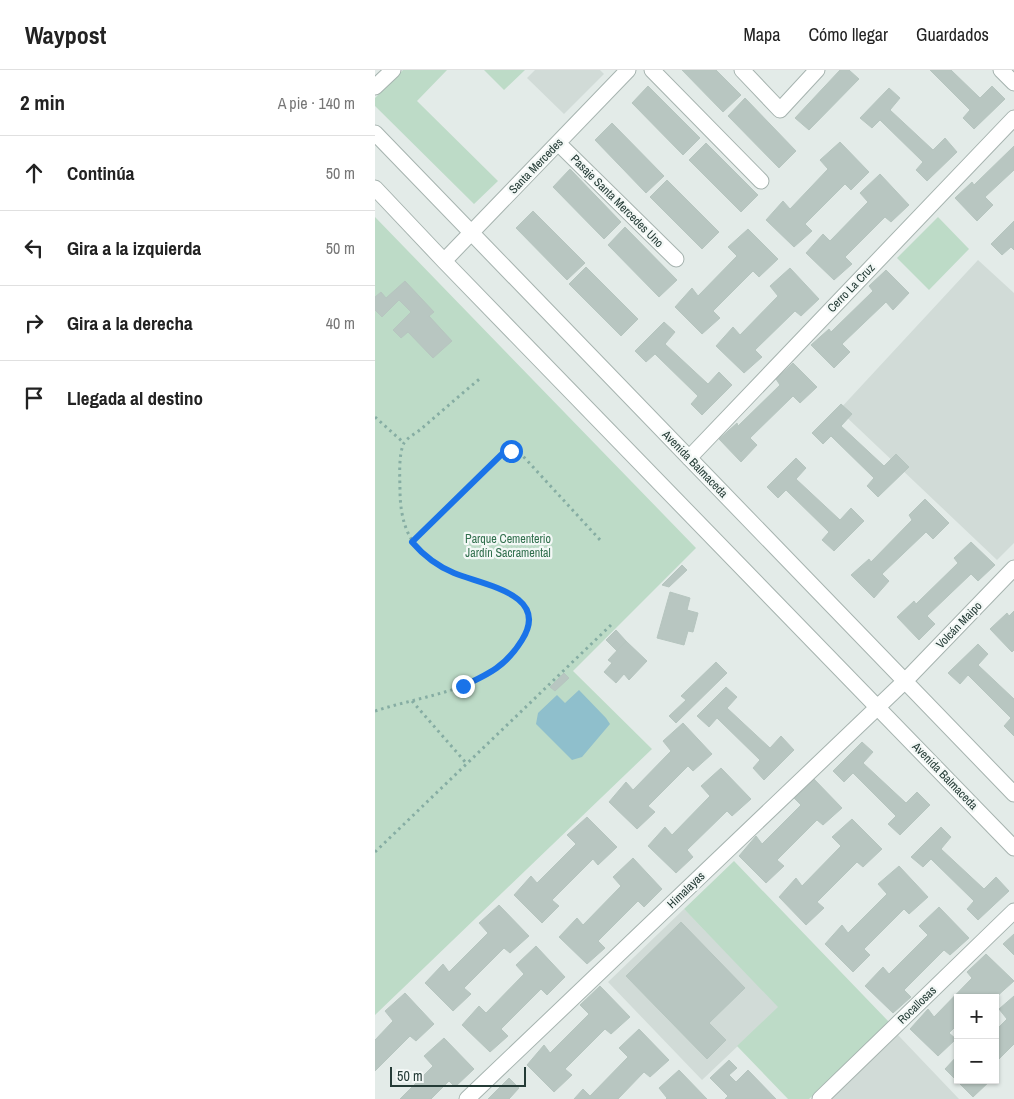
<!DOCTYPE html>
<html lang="es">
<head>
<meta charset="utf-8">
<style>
	body { margin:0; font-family:"Archivo Narrow",sans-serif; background:#f2f2f2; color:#222 }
	.controls { position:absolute; right:15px; bottom:15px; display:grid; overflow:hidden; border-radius:0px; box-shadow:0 1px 4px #0004 }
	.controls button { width:45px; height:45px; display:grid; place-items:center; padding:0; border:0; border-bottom:1px solid #e0e0e0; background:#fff; color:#222; font:25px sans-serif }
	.scale { position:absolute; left:15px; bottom:12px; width:136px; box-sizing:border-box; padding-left:5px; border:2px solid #243b36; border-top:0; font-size:14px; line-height:18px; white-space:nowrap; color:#243b36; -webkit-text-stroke:4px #f3f8f6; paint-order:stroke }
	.stop { position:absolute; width:15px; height:15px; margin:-11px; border:4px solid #1a73e8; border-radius:50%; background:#fff }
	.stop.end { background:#1a73e8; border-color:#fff; box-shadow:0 1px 5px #0008 }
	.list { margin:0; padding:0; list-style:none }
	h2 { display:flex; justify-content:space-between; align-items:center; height:65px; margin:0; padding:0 20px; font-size:21px }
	h2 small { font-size:16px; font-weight:400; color:#767676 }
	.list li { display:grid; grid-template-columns:32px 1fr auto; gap:15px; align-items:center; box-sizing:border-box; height:75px; padding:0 20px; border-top:1px solid #e0e0e0 }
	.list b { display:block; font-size:19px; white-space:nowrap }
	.list em { font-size:16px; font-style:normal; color:#767676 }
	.icon { flex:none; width:28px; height:28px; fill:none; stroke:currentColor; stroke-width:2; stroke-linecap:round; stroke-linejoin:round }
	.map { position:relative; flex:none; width:639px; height:1029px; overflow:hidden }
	header { display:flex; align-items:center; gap:30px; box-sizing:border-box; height:70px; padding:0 25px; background:#fff; border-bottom:1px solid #e0e0e0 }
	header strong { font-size:24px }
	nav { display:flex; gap:28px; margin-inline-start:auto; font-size:18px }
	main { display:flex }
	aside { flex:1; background:#fff }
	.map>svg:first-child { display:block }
</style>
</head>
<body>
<header>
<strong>Waypost</strong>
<nav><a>Mapa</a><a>Cómo llegar</a><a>Guardados</a></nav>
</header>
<main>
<aside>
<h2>2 min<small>A pie · 140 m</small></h2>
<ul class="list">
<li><svg class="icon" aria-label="ahead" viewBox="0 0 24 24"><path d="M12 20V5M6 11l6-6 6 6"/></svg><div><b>Continúa</b></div><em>50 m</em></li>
<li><svg class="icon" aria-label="left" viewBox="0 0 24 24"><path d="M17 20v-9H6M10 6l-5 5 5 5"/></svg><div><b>Gira a la izquierda</b></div><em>50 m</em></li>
<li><svg class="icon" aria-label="right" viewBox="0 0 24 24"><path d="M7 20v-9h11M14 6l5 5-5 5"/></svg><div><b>Gira a la derecha</b></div><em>40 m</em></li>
<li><svg class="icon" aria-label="arrive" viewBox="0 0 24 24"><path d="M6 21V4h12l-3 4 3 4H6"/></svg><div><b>Llegada al destino</b></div></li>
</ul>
</aside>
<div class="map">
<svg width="639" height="1029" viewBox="0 0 639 1029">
	<rect width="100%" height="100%" fill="#e3ebe8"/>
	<!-- built -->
	<path fill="#d1dbd7" d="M 160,0 L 225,0 L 229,4 L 189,44 L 152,8 Z
		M 603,190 L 639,223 L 639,473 L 622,490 L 464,340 Z
		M 309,839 L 404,937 L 327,1010 L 233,912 Z
		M 523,965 L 584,1029 L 454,1029 Z"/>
	<!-- green -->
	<path fill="#bddbc7" d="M 28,0 L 72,0 L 42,31 L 123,111 L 99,134 L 0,36 L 0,28 Z
		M 109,0 L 150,0 L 129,20 Z
		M 0,147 L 321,478 L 198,601 L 277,679 L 0,945 Z
		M 563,147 L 594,179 L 554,220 L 522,188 Z
		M 359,791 L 514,952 L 434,1029 L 413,1029 L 362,976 L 403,937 L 309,839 Z"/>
	<!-- water -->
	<path fill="#8fbfcc" d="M 204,620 L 231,648 L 235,654 L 207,687 L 197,690 L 161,654 L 163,643 L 182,625 L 190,633 Z"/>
	<!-- building -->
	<path fill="#b8c6c1" stroke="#b6c5bf" d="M 307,0 L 341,0 L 366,25 L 348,42 Z
		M 465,0 L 474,0 L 484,9 L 434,60 L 420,48 Z
		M 555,0 L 576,0 L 605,28 L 617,16 L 630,29 L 599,59 L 588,48 L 595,40 Z
		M 273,16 L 325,68 L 308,85 L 257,33 Z
		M 514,18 L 525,28 L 515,40 L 558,80 L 570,68 L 582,82 L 552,111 L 541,100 L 548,92 L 505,50 L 497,58 L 485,48 Z
		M 370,28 L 421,81 L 404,98 L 353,46 Z
		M 237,53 L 289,106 L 271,123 L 220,70 Z
		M 465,72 L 494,102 L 476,120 L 470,114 L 430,154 L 437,161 L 419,177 L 391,150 L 408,131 L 415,139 L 453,99 L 445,90 Z
		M 331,73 L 383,125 L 366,142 L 314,90 Z
		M 639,76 L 639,100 L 610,127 L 618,135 L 602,151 L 580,128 L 597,112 L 599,115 Z
		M 195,99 L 246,152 L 229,169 L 178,117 Z
		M 505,104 L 534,135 L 516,152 L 510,147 L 470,187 L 477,194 L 459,210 L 431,183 L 448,164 L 455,171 L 493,132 L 485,123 Z
		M 292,110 L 344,162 L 327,179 L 275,127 Z
		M 158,141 L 210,193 L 192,210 L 141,158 Z
		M 639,151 L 639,180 L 636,177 L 627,185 L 616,174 Z
		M 250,157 L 302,210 L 284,227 L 233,175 Z
		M 373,159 L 403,189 L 384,207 L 378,201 L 338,241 L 345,248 L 327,264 L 300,237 L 317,218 L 323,226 L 362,186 L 353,177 Z
		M 211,197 L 263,249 L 246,266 L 194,214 Z
		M 415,198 L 444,229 L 426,246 L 420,241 L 380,280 L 387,287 L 369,303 L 341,276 L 358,257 L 365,265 L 403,226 L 395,216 Z
		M 511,200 L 534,223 L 518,240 L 511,232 L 467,274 L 475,282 L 459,298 L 436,275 L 454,259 L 456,262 L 498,221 L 494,216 Z
		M 30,211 L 59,242 L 54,246 L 77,271 L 58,288 L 33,262 L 26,268 L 18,260 L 36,242 L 24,230 L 7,247 L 0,240 L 0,227 L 6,222 L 11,228 Z
		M 289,252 L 300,262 L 290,274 L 333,314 L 344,302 L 357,315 L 327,345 L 316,334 L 323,326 L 280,284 L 271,292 L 260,281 Z
		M 418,293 L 442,317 L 425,333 L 418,326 L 375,368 L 382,375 L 366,392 L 344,369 L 362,353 L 363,356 L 405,315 L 401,309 Z
		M 466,334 L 477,344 L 466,356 L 509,396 L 521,384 L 534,397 L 503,427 L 492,416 L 499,408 L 456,366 L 448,374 L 437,363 Z
		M 421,388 L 431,398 L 421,409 L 465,450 L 476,438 L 489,451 L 459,481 L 447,470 L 454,462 L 411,420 L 403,428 L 392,417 Z
		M 550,429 L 574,453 L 558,469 L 551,462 L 507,504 L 514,511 L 499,528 L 476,505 L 494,489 L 496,492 L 537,450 L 534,445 Z
		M 596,472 L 620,495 L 603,511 L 596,504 L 552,546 L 560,554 L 544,570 L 522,547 L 539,531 L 541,534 L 583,493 L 579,488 Z
		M 307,495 L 312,500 L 294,517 L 287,515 Z
		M 295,522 L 315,528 L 312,540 L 323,543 L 318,562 L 313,561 L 309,575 L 282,568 Z
		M 639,541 L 639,580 L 637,582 L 615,559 L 632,543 L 634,546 Z
		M 241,560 L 251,571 L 242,581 L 231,570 Z
		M 251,571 L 272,591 L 254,610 L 249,604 L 241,613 L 229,602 L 237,593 L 233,590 Z
		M 603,574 L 613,584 L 603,595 L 639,629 L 639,666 L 629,656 L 636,648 L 593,605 L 585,614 L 573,603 Z
		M 341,592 L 352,603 L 301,653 L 294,646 L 311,630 L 306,626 Z
		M 189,603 L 194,608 L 180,621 L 175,617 Z
		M 351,617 L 362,627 L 352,638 L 395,678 L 406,666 L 419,680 L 389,710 L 378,698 L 385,690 L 342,648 L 334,657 L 322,646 Z
		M 308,653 L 337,684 L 318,701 L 313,696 L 273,736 L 280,742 L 262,759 L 234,732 L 251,712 L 258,720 L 296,681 L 288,671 Z
		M 487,672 L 498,682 L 488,693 L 531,733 L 542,722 L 555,735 L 525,765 L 513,754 L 521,746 L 478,703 L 469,712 L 458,701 Z
		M 346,698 L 376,729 L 357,746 L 352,741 L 312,780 L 318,787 L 301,803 L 273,776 L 290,757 L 297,765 L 335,726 L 326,716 Z
		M 437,707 L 467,738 L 448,755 L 442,750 L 402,790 L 409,796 L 391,813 L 364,786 L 381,766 L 387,774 L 426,735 L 417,726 Z
		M 212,747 L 242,777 L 223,795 L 218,789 L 177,830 L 184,836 L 167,853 L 139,825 L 156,806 L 162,813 L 201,774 L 192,765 Z
		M 477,749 L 507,779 L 488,797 L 482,792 L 442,832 L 449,838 L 431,855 L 404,827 L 421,808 L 427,816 L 466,776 L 457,767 Z
		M 566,757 L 576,767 L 566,779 L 609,819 L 621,807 L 634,821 L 603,850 L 592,839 L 599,831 L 556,789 L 548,797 L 536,787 Z
		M 258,788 L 287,819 L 269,837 L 263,831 L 223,871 L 230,878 L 212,894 L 184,867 L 202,848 L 208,855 L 246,816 L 238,807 Z
		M 524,796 L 553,827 L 534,844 L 529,839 L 489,879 L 495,885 L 478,902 L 450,874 L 467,855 L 473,863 L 512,824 L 503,814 Z
		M 124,835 L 154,866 L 135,883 L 129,878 L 89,918 L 96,924 L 78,941 L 50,913 L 68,894 L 74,902 L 113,863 L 104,853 Z
		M 564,837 L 594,868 L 575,885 L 569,880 L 529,920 L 536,927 L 518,943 L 490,916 L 508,897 L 514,904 L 553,865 L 544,856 Z
		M 306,852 L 370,918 L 334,953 L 351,970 L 332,989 L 251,906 Z
		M 639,864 L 639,885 L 628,874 Z
		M 161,876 L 190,907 L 172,925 L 166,919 L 126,959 L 133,966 L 115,982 L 87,955 L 104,936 L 111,943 L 149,904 L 141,895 Z
		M 611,884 L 639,911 L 620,928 L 614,923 L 609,928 L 583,928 L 583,954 L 574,963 L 581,969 L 563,986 L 535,959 L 553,939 L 559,947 L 597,908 L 592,902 Z
		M 225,916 L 255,947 L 236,964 L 230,959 L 190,999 L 197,1005 L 179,1022 L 152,995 L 169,975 L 175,983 L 214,944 L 205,935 Z
		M 30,923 L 59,954 L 41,971 L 35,966 L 0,1001 L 0,970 L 18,951 L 10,941 Z
		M 639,926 L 639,974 L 620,993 L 620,961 L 632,949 L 624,939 Z
		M 264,959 L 294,990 L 275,1007 L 269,1002 L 243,1029 L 199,1029 L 208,1019 L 215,1026 L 253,987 L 244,978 Z
		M 69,968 L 99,999 L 80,1017 L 74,1011 L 56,1029 L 25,1029 L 58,996 L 49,986 Z
		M 583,985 L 583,1010 L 616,1010 L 598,1027 L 570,999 Z
		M 354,990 L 362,998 L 354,1005 L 361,1012 L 373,1000 L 401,1029 L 350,1029 L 353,1026 L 335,1008 Z
		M 304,1000 L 332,1029 L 291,1029 L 292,1028 L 284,1018 Z
		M 134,1008 L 144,1018 L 134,1029 L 113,1029 Z"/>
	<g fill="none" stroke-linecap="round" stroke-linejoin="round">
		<!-- minor casing -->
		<g stroke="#a6b3af" stroke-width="17">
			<path id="minor" d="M 277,0 L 386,111
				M 367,0 L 405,40 L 442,0
				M 626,0 L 639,13
				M 0,17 L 18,0
				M 0,63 L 639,724
				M 183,73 L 301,189
				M 0,118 L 69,191 L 639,778
				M 69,191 L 253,0
				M 314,388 L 639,48
				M 92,1029 L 530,611 L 639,498
				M 445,1029 L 639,841"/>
		</g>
		<!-- path -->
		<path stroke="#86ada3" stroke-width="3" stroke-dasharray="2.5 4" stroke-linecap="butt" d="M 0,347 L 29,373
			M 37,472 L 128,383 L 136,381 L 147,385 L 226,471
			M 37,631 L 92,694
			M 0,641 C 40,628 85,623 121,600 C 128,595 134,587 139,581 C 146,573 152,565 153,555 C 154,542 150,533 140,526 C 128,519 114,516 101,511 C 52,495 26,476 25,422 C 25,409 23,385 29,373 C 32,368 41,363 46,359 C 66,342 86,324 107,307
			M 0,782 L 236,555"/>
		<!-- minor -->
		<use href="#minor" stroke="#fff" stroke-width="15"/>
	</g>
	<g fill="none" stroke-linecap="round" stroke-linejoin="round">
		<!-- route -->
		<path stroke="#1a73e8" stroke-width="6" d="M 88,616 C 114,604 131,596 147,570 C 176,524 108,515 79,503 C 62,496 49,486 37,472 L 128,383 L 136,381"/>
	</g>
	<g text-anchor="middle" stroke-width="4.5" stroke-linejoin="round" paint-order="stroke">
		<!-- street labels -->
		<g font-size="12" fill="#243b36" stroke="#f3f8f6">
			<text transform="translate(161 96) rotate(-46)" y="4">Santa Mercedes</text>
			<text transform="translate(242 131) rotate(45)" y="4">Pasaje Santa Mercedes Uno</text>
			<text transform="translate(476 218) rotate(-46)" y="4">Cerro La Cruz</text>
			<text transform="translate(320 394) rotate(46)" y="4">Avenida Balmaceda</text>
			<text transform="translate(584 555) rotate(-46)" y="4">Volcán Maipo</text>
			<text transform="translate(570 706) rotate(46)" y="4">Avenida Balmaceda</text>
			<text transform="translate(311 820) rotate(-44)" y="4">Himalayas</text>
			<text transform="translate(542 935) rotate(-44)" y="4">Rocallosas</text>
		</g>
		<!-- park labels -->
		<g font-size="12" fill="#316f4d" stroke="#f3f8f6">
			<text x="133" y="473">Parque Cementerio<tspan x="133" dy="14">Jardín Sacramental</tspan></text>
		</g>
	</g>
</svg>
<div class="controls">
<button>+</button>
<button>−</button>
</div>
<div class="scale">50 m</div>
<div class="stop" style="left:136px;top:381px"></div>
<div class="stop end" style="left:88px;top:616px"></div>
</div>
</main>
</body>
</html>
